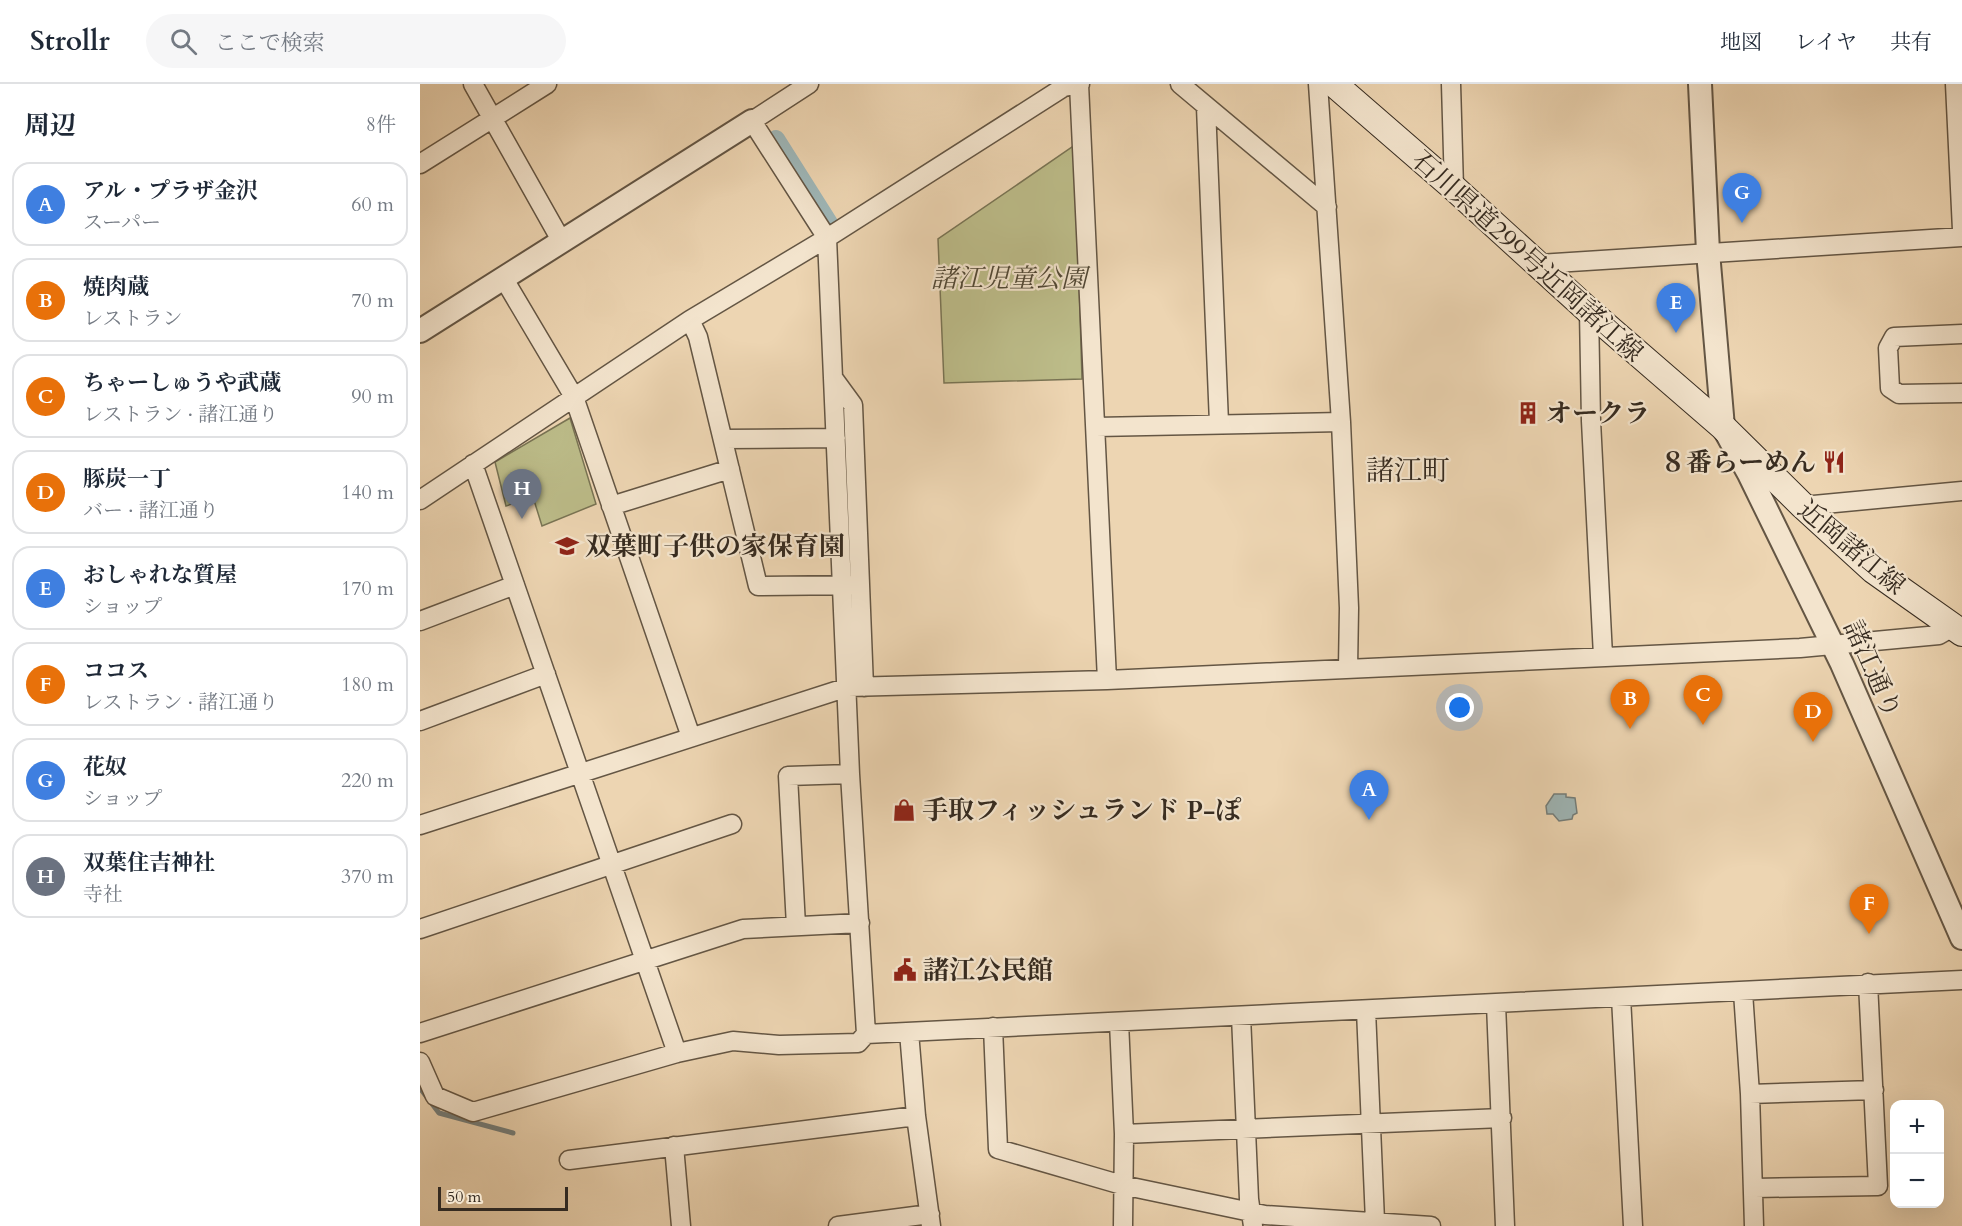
<!DOCTYPE html>
<html lang="ja">
<head>
<meta charset="utf-8">
<style>
	body { margin:0; font-family:Cardo,"Noto Serif JP",serif; background:#f6f6f7; color:#1f2937 }
	.controls { position:absolute; right:18px; bottom:18px; display:grid; overflow:hidden; border-radius:12px; box-shadow:0 6px 24px #0002 }
	.controls button { width:54px; height:54px; display:grid; place-items:center; padding:0; border:0; border-bottom:2px solid #e0e1e3; background:#fff; color:#1f2937; font:30px sans-serif }
	.scale { position:absolute; left:18px; bottom:15px; width:130px; box-sizing:border-box; padding-left:6px; border:3px solid #362b20; border-top:0; font-size:16px; line-height:21px; white-space:nowrap; color:#362b20; -webkit-text-stroke:4px #f3e4cd; paint-order:stroke }
	.you { position:absolute; left:1040px; top:624px; width:21px; height:21px; margin:-15px; border:4px solid #fff; border-radius:50%; background:#1a73e8; box-shadow:0 0 0 9px #1a73e833 }
	.badge { display:grid; place-items:center; width:39px; height:39px; border-radius:50%; background:#8f2418; color:#fff; font-size:20px; font-weight:700 }
	.pin { position:absolute; translate:-50% -50px; filter:drop-shadow(0 2px 3px #0008) }
	.pin::after { content:''; position:absolute; top:32px; width:21px; height:18px; background:inherit; clip-path:polygon(0 0,100% 0,50% 100%) }
	.list { margin:0; padding:0; list-style:none }
	h2 { display:flex; justify-content:space-between; align-items:center; height:78px; margin:0; padding:0 24px; font-size:26px }
	h2 small { font-size:20px; font-weight:400; color:#747a83 }
	.list li { display:grid; grid-template-columns:39px 1fr auto; gap:18px; align-items:center; box-sizing:border-box; height:84px; margin:0 12px 12px; padding:0 12px; border:2px solid #e0e1e3; border-radius:18px }
	.list b { display:block; font-size:22px; white-space:nowrap }
	.list p { margin:0; font-size:20px; white-space:nowrap; color:#747a83 }
	.list em { font-size:20px; font-style:normal; color:#747a83 }
	.icon { flex:none; width:33px; height:33px; fill:none; stroke:currentColor; stroke-width:2; stroke-linecap:round; stroke-linejoin:round }
	.map { position:relative; flex:none; width:1542px; height:1142px; overflow:hidden }
	header { display:flex; align-items:center; gap:36px; box-sizing:border-box; height:84px; padding:0 30px; background:#fff; border-bottom:2px solid #e0e1e3 }
	header strong { font-size:28px }
	nav { display:flex; gap:33px; margin-inline-start:auto; font-size:21px }
	.search { width:420px; height:54px; background:#f6f6f7; display:flex; align-items:center; gap:15px; box-sizing:border-box; padding:0 21px; border-radius:33px; color:#747a83; font-size:22px }
	main { display:flex }
	aside { flex:1; background:#fff }
	.map>svg:first-child { display:block }
</style>
</head>
<body>
<header>
<strong>Strollr</strong>
<div class="search"><svg class="icon" aria-label="search" viewBox="0 0 24 24"><circle cx="10" cy="10" r="6"/><path d="M15 15l6 6"/></svg>ここで検索</div>
<nav><a>地図</a><a>レイヤ</a><a>共有</a></nav>
</header>
<main>
<aside>
<h2>周辺<small>8件</small></h2>
<ul class="list">
<li><span class="badge" style="background:#3f7fe0">A</span><div><b>アル・プラザ金沢</b><p>スーパー</p></div><em>60 m</em></li>
<li><span class="badge" style="background:#e8710a">B</span><div><b>焼肉蔵</b><p>レストラン</p></div><em>70 m</em></li>
<li><span class="badge" style="background:#e8710a">C</span><div><b>ちゃーしゅうや武蔵</b><p>レストラン · 諸江通り</p></div><em>90 m</em></li>
<li><span class="badge" style="background:#e8710a">D</span><div><b>豚炭一丁</b><p>バー · 諸江通り</p></div><em>140 m</em></li>
<li><span class="badge" style="background:#3f7fe0">E</span><div><b>おしゃれな質屋</b><p>ショップ</p></div><em>170 m</em></li>
<li><span class="badge" style="background:#e8710a">F</span><div><b>ココス</b><p>レストラン · 諸江通り</p></div><em>180 m</em></li>
<li><span class="badge" style="background:#3f7fe0">G</span><div><b>花奴</b><p>ショップ</p></div><em>220 m</em></li>
<li><span class="badge" style="background:#6b7280">H</span><div><b>双葉住吉神社</b><p>寺社</p></div><em>370 m</em></li>
</ul>
</aside>
<div class="map">
<svg width="1542" height="1142" viewBox="0 0 1542 1142">
	<rect width="100%" height="100%" fill="#edd5b2"/>
	<filter id="stains"><feTurbulence type="fractalNoise" baseFrequency=".00333" numOctaves="4"/><feColorMatrix values="0 0 0 0 .2 0 0 0 0 .09 0 0 0 0 .02 0 0 0 .5 -.17"/></filter>
	<radialGradient id="worn" r=".72"><stop offset=".6" stop-color="#630" stop-opacity="0"/><stop offset="1" stop-color="#630" stop-opacity=".3"/></radialGradient>
	<!-- green -->
	<path fill="#bcbc89" stroke="#797454" stroke-width="1.5" d="M 655,61 L 662,295 L 524,299 L 518,155 Z
		M 150,334 L 176,420 L 122,442 L 113,413 L 86,422 L 75,378 Z"/>
	<!-- water -->
	<path fill="#9eb6b7" stroke="#747e7b" stroke-width="1.5" d="M 1134,710 L 1146,710 L 1146,713 L 1155,714 L 1157,729 L 1153,731 L 1152,735 L 1139,737 L 1133,730 L 1127,730 L 1126,722 Z"/>
	<g fill="none" stroke-linecap="round" stroke-linejoin="round">
		<!-- stream -->
		<path stroke="#747e7b" stroke-width="5" d="M 0,1004 L 19,1029 L 93,1049"/>
		<!-- canal -->
		<path stroke="#9eb6b7" stroke-width="18" d="M 356,55 L 409,139"/>
		<!-- minor casing -->
		<g stroke="#645644" stroke-width="21">
			<path id="minor" d="M 53,0 L 142,158
				M 389,0 L 332,37 L 407,154 L 430,690 L 446,950
				M 659,0 L 687,596
				M 760,0 L 907,123
				M 898,0 L 921,338 L 929,524 L 928,584
				M 1031,0 L 1034,104
				M 1535,0 L 1542,146
				M 786,23 L 799,339
				M 0,80 L 127,0
				M 1119,180 L 1542,153
				M 84,195 L 154,313 L 271,653
				M 1169,227 L 1171,337 L 1183,572
				M 270,236 L 278,253 L 338,502 L 439,501
				M 1542,250 L 1474,253 L 1468,264 L 1470,304 L 1479,310 L 1542,309
				M 414,295 L 433,321 L 444,603
				M 676,343 L 921,338
				M 303,355 L 416,354
				M 53,380 L 257,969
				M 0,416 L 270,236 L 407,154 L 644,3 L 660,0
				M 191,422 L 310,385
				M 1383,422 L 1542,407
				M 0,537 L 95,501
				M 0,637 L 126,590
				M 0,741 L 428,603 L 687,596 L 1380,564 L 1519,551 L 1533,543
				M 376,842 L 368,692 L 430,690
				M 0,845 L 312,740
				M 1323,908 L 1330,1010 L 1334,1142
				M 1201,913 L 1213,1142
				M 1076,920 L 1085,1142
				M 946,926 L 955,1137
				M 821,932 L 829,1115 L 833,1142
				M 699,938 L 704,1050 L 703,1142
				M 573,943 L 578,1065 L 702,1101 L 845,1131 L 1011,1142
				M 489,948 L 496,1032 L 511,1142
				M 0,949 L 323,845 L 440,839
				M 0,978 L 15,1012 L 53,1028 L 257,969 L 313,957 L 359,961 L 438,959 L 446,950 L 1542,896
				M 1330,1010 L 1454,1006
				M 704,1050 L 1082,1034
				M 254,1062 L 261,1142
				M 149,1076 L 496,1032
				M 1335,1104 L 1458,1102 L 1448,899
				M 418,1142 L 510,1130"/>
		</g>
		<!-- tertiary casing -->
		<g stroke="#645644" stroke-width="26">
			<path id="tertiary" d="M 1280,0 L 1288,168 L 1303,343 L 1329,390 L 1422,580 L 1542,854
				M 0,247 L 332,37"/>
		</g>
		<!-- secondary casing -->
		<g stroke="#362b20" stroke-width="28">
			<path id="secondary" d="M 914,0 L 1034,104 L 1169,227 L 1303,343 L 1383,422 L 1453,486 L 1542,549"/>
		</g>
		<!-- minor -->
		<use href="#minor" stroke="#f3e4cd" stroke-width="18"/>
		<!-- tertiary -->
		<use href="#tertiary" stroke="#f3e4cd" stroke-width="22"/>
		<!-- secondary -->
		<use href="#secondary" stroke="#f3e4cd" stroke-width="26"/>
	</g>
	<!-- icons -->
	<defs>
		<g id="building-bare" transform="scale(1.8)"><path d="M-4-6H4V6H1V3H-1V6H-4ZM-2.5-4.3h1.7v1.8h-1.7ZM.8-4.3h1.7v1.8H.8ZM-2.5-1h1.7V.8h-1.7ZM.8-1h1.7V.8H.8Z" fill="#8f2418" stroke="#f3e4cd" stroke-width="2.5" paint-order="stroke"/></g>
		<g id="restaurant-bare" transform="scale(1.8)"><path d="M-5-6h1v4h1v-4h1v4h1v-4h1v5L-1.5 .5V6h-2V.5L-5-1ZM5-6V6H3V1.5H1.5Q1.5-4 5-6Z" fill="#8f2418" stroke="#f3e4cd" stroke-width="2.5" paint-order="stroke"/></g>
		<g id="school-bare" transform="scale(1.8)"><path d="M0-5L7-2L0 1L-7-2ZM-4 1L0 2.5L4 1V4Q0 6-4 4Z" fill="#8f2418" stroke="#f3e4cd" stroke-width="2.5" paint-order="stroke"/></g>
		<g id="shop-bare" transform="scale(1.8)"><path d="M-5-2.5h2.3a2.7 3.5 0 0 1 5.4 0H5L5.5 6h-11ZM-1.5-2.5h3a1.5 2.3 0 0 0-3 0Z" fill="#8f2418" stroke="#f3e4cd" stroke-width="2.5" paint-order="stroke"/></g>
		<g id="civic-bare" transform="scale(1.8)"><path d="M-.6-6.5H3V-4.5H.6V-3L4-1V1h2V6H-6V1h2V-1L-.6-3ZM-1.2 2.5V6h2.4V2.5Z" fill="#8f2418" stroke="#f3e4cd" stroke-width="2.5" paint-order="stroke"/></g>
	</defs>
	<g fill-rule="evenodd">
		<use href="#building-bare" x="1108" y="329"/>
		<use href="#restaurant-bare" x="1414" y="378"/>
		<use href="#school-bare" x="147" y="462"/>
		<use href="#shop-bare" x="484" y="726"/>
		<use href="#civic-bare" x="485" y="886"/>
	</g>
	<g text-anchor="middle" stroke-width="4.5" stroke-linejoin="round" paint-order="stroke">
		<!-- street labels -->
		<g font-size="26" fill="#362b20" stroke="#f3e4cd">
			<text transform="translate(1108 172) rotate(42)" y="9">石川県道299号近岡諸江線</text>
			<text transform="translate(1432 463) rotate(40)" y="9">近岡諸江線</text>
			<text transform="translate(1453 585) rotate(66)" y="9">諸江通り</text>
		</g>
		<!-- park labels -->
		<g font-size="26" font-style="italic" fill="#514835" stroke="#f3e4cd">
			<text x="589" y="203">諸江児童公園</text>
		</g>
		<!-- poi labels -->
		<g font-size="26" font-weight="bold" fill="#362b20" stroke="#f3e4cd" text-anchor="start">
			<text x="1126" y="338">オークラ</text>
			<text x="1396" y="387" text-anchor="end">８番らーめん</text>
			<text x="165" y="471">双葉町子供の家保育園</text>
			<text x="502" y="735">手取フィッシュランド P-ぽ</text>
			<text x="503" y="895">諸江公民館</text>
		</g>
		<!-- quarter labels -->
		<g font-size="28" fill="#362b20" stroke="#f3e4cd">
			<text x="988" y="396">諸江町</text>
		</g>
	</g>
	<rect width="100%" height="100%" filter="url(#stains)"/>
	<rect width="100%" height="100%" fill="url(#worn)"/>
</svg>
<div class="controls">
<button>+</button>
<button>−</button>
</div>
<div class="scale">50 m</div>
<div class="you"></div>
<div class="pin badge" style="left:949px;top:736px;background:#3f7fe0">A</div>
<div class="pin badge" style="left:1210px;top:645px;background:#e8710a">B</div>
<div class="pin badge" style="left:1283px;top:641px;background:#e8710a">C</div>
<div class="pin badge" style="left:1393px;top:658px;background:#e8710a">D</div>
<div class="pin badge" style="left:1256px;top:249px;background:#3f7fe0">E</div>
<div class="pin badge" style="left:1449px;top:850px;background:#e8710a">F</div>
<div class="pin badge" style="left:1322px;top:139px;background:#3f7fe0">G</div>
<div class="pin badge" style="left:102px;top:435px;background:#6b7280">H</div>
</div>
</main>
</body>
</html>
